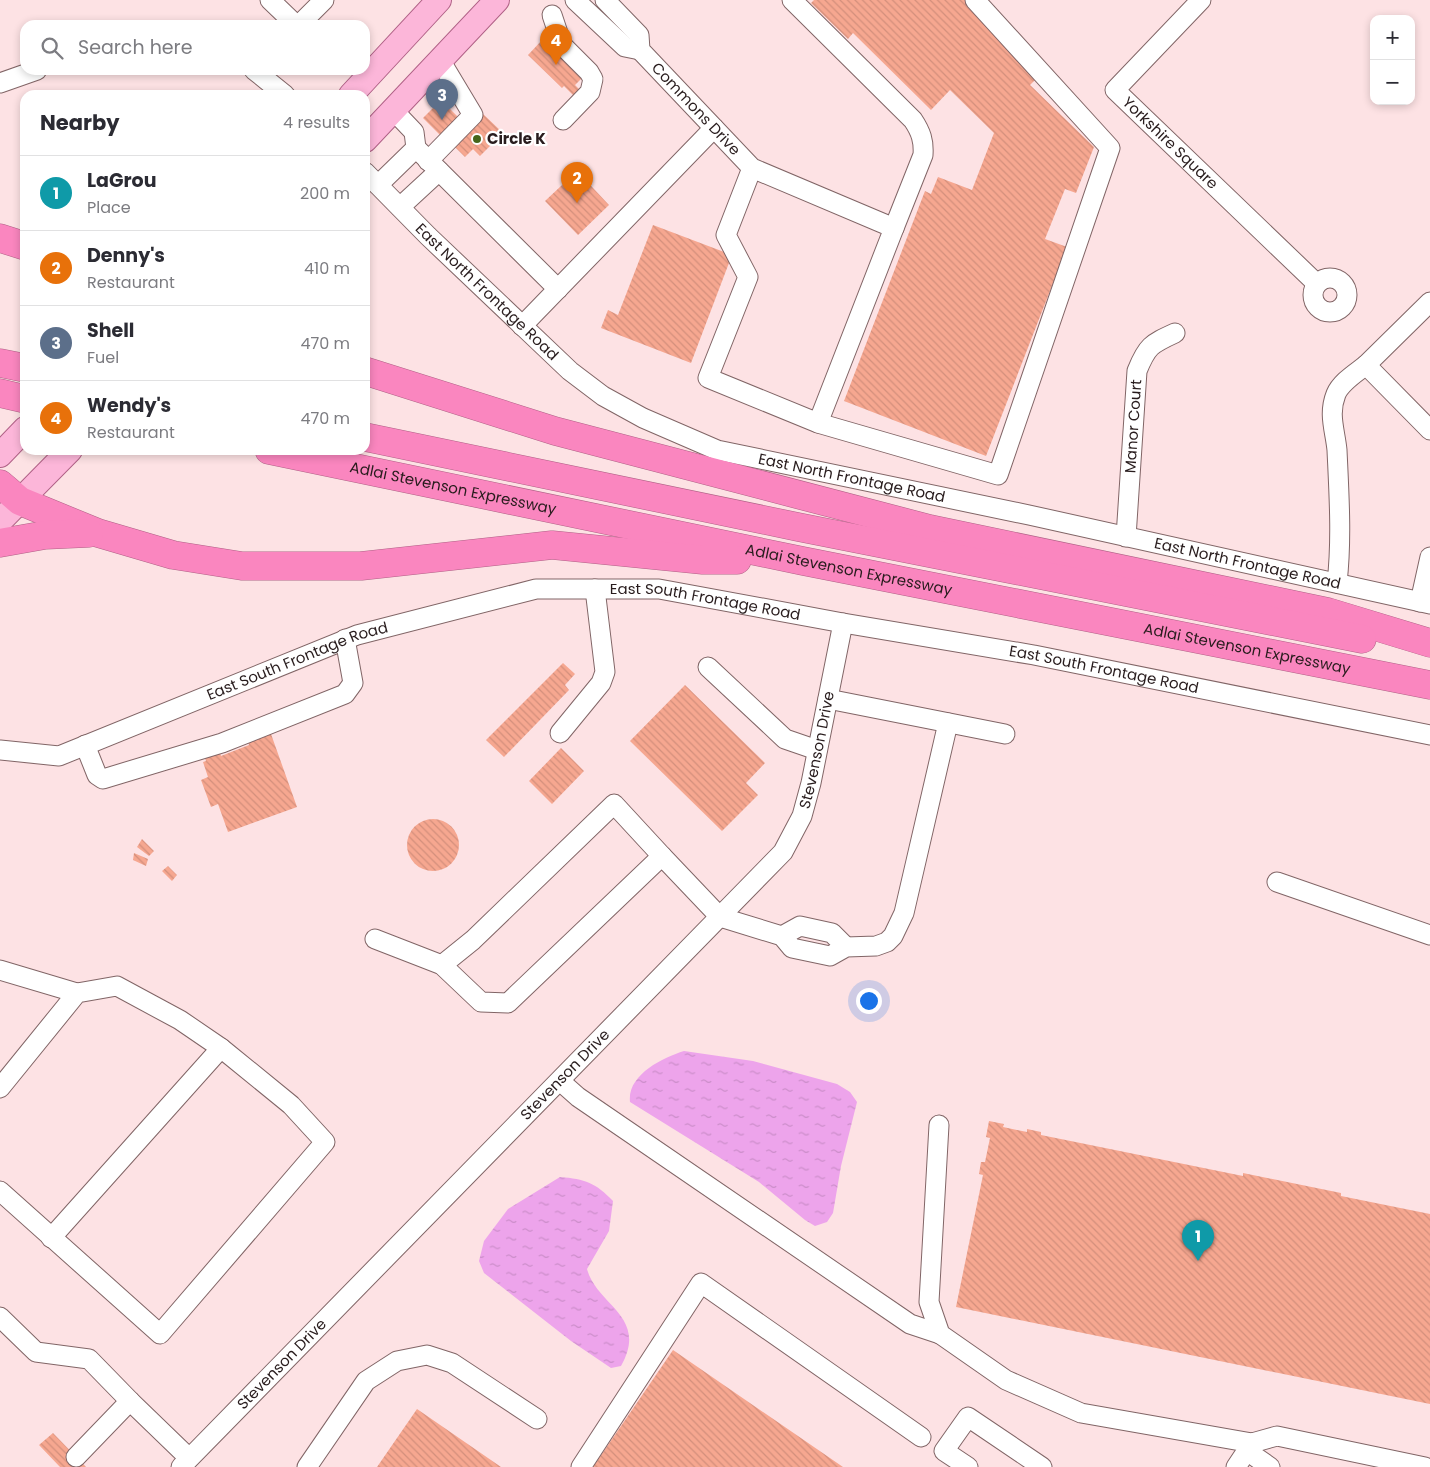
<!DOCTYPE html>
<html lang="en">
<head>
<meta charset="utf-8">
<style>
	body { margin:0; font-family:Poppins,sans-serif; background:#f2f2f3; color:#2b2b33 }
	.controls { position:absolute; right:15px; top:15px; display:grid; overflow:hidden; border-radius:10px; box-shadow:0 2px 8px #0003 }
	.controls button { width:45px; height:45px; display:grid; place-items:center; padding:0; border:0; border-bottom:1px solid #e1e1e2; background:#fff; color:#2b2b33; font:25px sans-serif }
	.you { position:absolute; left:868px; top:1000px; width:18px; height:18px; margin:-12px; border:4px solid #fff; border-radius:50%; background:#1a73e8; box-shadow:0 0 0 8px #1a73e833 }
	.badge { display:grid; place-items:center; width:32px; height:32px; border-radius:50%; background:#46651a; color:#fff; font-size:16px; font-weight:700 }
	.pin { position:absolute; translate:-50% -41px; filter:drop-shadow(0 1px 2px #0008) }
	.pin::after { content:''; position:absolute; top:26px; width:18px; height:15px; background:inherit; clip-path:polygon(0 0,100% 0,50% 100%) }
	.list { margin:0; padding:0; list-style:none }
	h2 { display:flex; justify-content:space-between; align-items:center; height:65px; margin:0; padding:0 20px; font-size:21px }
	h2 small { font-size:16px; font-weight:400; color:#7c7c81 }
	.list li { display:grid; grid-template-columns:32px 1fr auto; gap:15px; align-items:center; box-sizing:border-box; height:75px; padding:0 20px; border-top:1px solid #e1e1e2 }
	.list b { display:block; font-size:19px; white-space:nowrap }
	.list p { margin:0; font-size:16px; white-space:nowrap; color:#7c7c81 }
	.list em { font-size:16px; font-style:normal; color:#7c7c81 }
	.icon { flex:none; width:28px; height:28px; fill:none; stroke:currentColor; stroke-width:2; stroke-linecap:round; stroke-linejoin:round }
	.map { position:relative; flex:none; width:1430px; height:1467px; overflow:hidden }
	.search { position:absolute; background:#fff; box-shadow:0 2px 8px #0003; left:20px; top:20px; width:350px; height:55px; display:flex; align-items:center; gap:12px; box-sizing:border-box; padding:0 18px; border-radius:15px; color:#7c7c81; font-size:19px }
	.panel { position:absolute; background:#fff; box-shadow:0 2px 8px #0003; left:20px; top:90px; width:350px; height:365px; border-radius:15px }
	.map>svg:first-child { display:block }
</style>
</head>
<body>
<div class="map">
<svg width="1430" height="1467" viewBox="0 0 1430 1467">
	<defs>
		<pattern id="water-ripples" width="26" height="14" patternUnits="userSpaceOnUse" patternTransform="scale(1.25)"><rect width="26" height="14" fill="#eda4eb"/><path d="M2 4q2-2 4 0t4 0M15 11q2-2 4 0t4 0" fill="none" stroke="#cb8dc9"/></pattern>
		<pattern id="building-back-hatch" width="6" height="6" patternUnits="userSpaceOnUse" patternTransform="scale(1.25)"><rect width="6" height="6" fill="#f6a790"/><path d="M-1 5l2 2M0 0l6 6M5-1l2 2" fill="none" stroke="#d38f7c"/></pattern>
	</defs>
	<rect width="100%" height="100%" fill="#fde2e4"/>
	<!-- water -->
	<path fill="url(#water-ripples)" d="M 684,1051 L 753,1061 L 837,1084 L 850,1092 L 857,1102 L 841,1166 L 833,1213 L 827,1222 L 815,1226 L 805,1220 L 759,1182 L 630,1102 C 627,1075 662,1058 684,1051 Z
		M 560,1177 C 585,1179 596,1183 613,1201 L 609,1231 L 587,1269 C 597,1306 649,1316 621,1366 L 611,1368 L 571,1341 L 484,1273 L 479,1261 L 484,1241 L 508,1209 Z"/>
	<!-- building -->
	<path fill="url(#building-back-hatch)" d="M 814,0 L 967,0 L 1038,77 L 1030,85 L 1094,147 L 1076,193 L 1065,189 L 1045,239 L 1067,247 L 986,456 L 844,401 L 925,191 L 931,194 L 938,177 L 972,190 L 994,133 L 950,90 L 931,110 L 853,33 L 848,39 L 811,3 Z
		M 543,39 L 553,49 L 556,47 L 585,75 L 575,85 L 580,90 L 574,96 L 564,86 L 562,88 L 528,55 Z
		M 441,100 L 462,121 L 444,139 L 423,118 Z
		M 482,113 L 503,133 L 480,156 L 473,149 L 465,157 L 452,144 Z
		M 577,171 L 609,205 L 578,235 L 545,201 Z
		M 653,225 L 732,255 L 691,363 L 601,328 L 608,310 L 618,315 Z
		M 563,663 L 575,674 L 565,685 L 569,690 L 504,757 L 486,740 Z
		M 685,685 L 765,763 L 746,783 L 758,795 L 722,831 L 630,741 Z
		M 262,731 L 264,737 L 271,734 L 297,807 L 228,832 L 218,804 L 211,807 L 201,780 L 208,777 L 203,762 L 206,761 L 205,758 L 220,753 L 221,756 L 249,745 L 248,742 Z
		M 561,748 L 584,771 L 552,804 L 529,781 Z
		M407 845a26 26 0 1 1 52 0a26 26 0 1 1-52 0Z
		M 142,839 L 154,851 L 149,856 L 137,847 Z
		M 134,853 L 148,859 L 146,866 L 133,860 Z
		M 168,866 L 177,875 L 172,881 L 162,871 Z
		M 989,1121 L 1004,1124 L 1003,1127 L 1027,1132 L 1027,1129 L 1041,1132 L 1041,1135 L 1243,1176 L 1243,1173 L 1341,1193 L 1341,1196 L 1430,1214 L 1430,1404 L 956,1307 L 983,1175 L 979,1174 L 981,1162 L 985,1162 L 990,1138 L 986,1137 Z
		M 673,1350 L 843,1467 L 593,1467 Z
		M 417,1409 L 501,1467 L 377,1467 Z
		M 53,1433 L 86,1467 L 60,1467 L 39,1445 Z"/>
	<g fill="none" stroke-linecap="round" stroke-linejoin="round">
		<!-- minor casing -->
		<g stroke="#816566" stroke-width="21">
			<g id="minor">
				<path d="M 270,0 L 296,25"/>
				<path d="M 575,0 L 625,47 L 640,50"/>
				<path id="s1" d="M 605,0 L 639,35 L 640,50 L 752,168 L 894,228 L 818,423 L 708,378 L 748,277 L 726,235 L 752,168"/>
				<path d="M 792,0 L 913,120 C 921,132 924,141 923,155 L 894,228"/>
				<path id="s2" d="M 1201,0 L 1115,90 L 1316,283"/>
				<path d="M 552,15 L 562,45 L 589,72 L 593,79 L 590,92 L 563,120"/>
				<path d="M 299,25 L 324,0"/>
				<path d="M 254,70 L 285,95"/>
				<path d="M 0,83 L 37,70"/>
				<path d="M 393,110 L 414,132 L 416,148 L 558,289"/>
				<path d="M 428,161 L 473,115 L 440,60"/>
				<path id="s3" d="M 365,172 L 428,236 L 570,371 L 603,396 L 643,418 L 717,450 L 1029,515 L 1430,604"/>
				<path d="M 378,185 L 416,148"/>
				<path d="M 400,207 L 439,171"/>
				<circle cx="1330" cy="295" r="17"/>
				<path d="M 522,326 L 714,128"/>
				<path d="M 1366,365 L 1430,302"/>
				<path d="M 818,423 L 998,475 L 1110,148 L 975,0"/>
				<path id="s4" d="M 1126,537 L 1137,371 C 1147,346 1151,344 1175,333"/>
				<path d="M 1337,583 C 1342,539 1339,494 1337,450 C 1335,430 1328,414 1336,394 C 1341,382 1356,373 1366,365 L 1430,430"/>
				<path d="M 1420,602 L 1430,557"/>
				<path d="M 708,667 L 785,739 L 817,750"/>
				<path d="M 828,699 L 1005,734"/>
				<path d="M 560,733 L 601,683 L 605,672 L 595,589"/>
				<path d="M 85,745 L 97,775 L 103,779 L 222,743 L 345,694 L 353,683 L 345,639"/>
				<path id="s5" d="M 0,750 L 59,756 L 357,635 L 536,589 L 659,589 L 843,623 L 1034,655 L 1430,735"/>
				<path d="M 1277,882 L 1430,935"/>
				<path d="M 782,936 L 800,926 L 832,933 L 846,947"/>
				<path d="M 375,939 L 442,965 L 481,1002 L 508,1003 L 662,856 L 720,917 L 782,936 L 792,948 L 830,956 L 846,947 L 876,946 L 887,942 L 893,936 L 904,913 L 948,723"/>
				<path d="M 442,965 L 473,940 L 614,804 L 662,856"/>
				<path d="M 0,970 L 77,993"/>
				<path d="M 560,1081 L 578,1097 L 910,1324 L 940,1334"/>
				<path d="M 0,1088 L 77,993 L 117,986 L 180,1020 L 221,1048 L 291,1105 L 325,1142 L 160,1334 L 0,1191"/>
				<path d="M 939,1125 L 929,1302 L 940,1334 L 1006,1380 L 1081,1413 L 1252,1443 L 1277,1436 L 1425,1467"/>
				<path d="M 51,1238 L 221,1048"/>
				<path d="M 0,1317 L 36,1352 L 89,1359 L 130,1401"/>
				<path d="M 1247,1451 L 1270,1467"/>
				<path d="M 76,1457 L 130,1401 L 189,1458"/>
				<path id="s6" d="M 181,1467 L 783,852 L 802,816 L 811,783 L 843,623"/>
				<path d="M 307,1467 L 366,1381 L 397,1361 L 427,1355 L 452,1363 L 537,1419"/>
				<path d="M 581,1467 L 701,1283 L 921,1437"/>
				<path d="M 968,1467 L 944,1451 L 968,1417 L 1042,1467"/>
				<path d="M 1236,1467 L 1252,1443"/>
			</g>
		</g>
		<!-- major casing -->
		<g stroke="#b06186" stroke-width="26">
			<path id="major" d="M 351,95 L 439,0
				M 365,140 L 497,0
				M 0,455 L 25,429
				M 0,521 L 70,450"/>
		</g>
		<!-- highway casing -->
		<g stroke="#b06186" stroke-width="29">
			<g id="highway">
				<path d="M 0,238 L 25,246"/>
				<path d="M 0,363 L 25,368"/>
				<path d="M 365,371 L 555,431 L 930,529 L 1328,612 L 1430,643"/>
				<path d="M 0,393 L 25,399"/>
				<path d="M 365,437 L 798,527 L 1362,639"/>
				<path id="s7" d="M 269,450 L 803,561 L 1430,685"/>
				<path d="M 0,484 L 20,501 L 98,533 L 173,555 L 242,566 L 361,566 L 552,545 L 703,560 L 737,560"/>
				<path d="M 0,543 L 45,535 L 89,533"/>
			</g>
		</g>
		<!-- minor -->
		<use href="#minor" stroke="#fff" stroke-width="19"/>
		<!-- major -->
		<use href="#major" stroke="#fcb6d9" stroke-width="24"/>
		<!-- highway -->
		<use href="#highway" stroke="#fa86bf" stroke-width="28"/>
	</g>
	<!-- markers -->
	<circle fill="#46651a" stroke="#fff" stroke-width="2" cx="477" cy="139" r="5"/>
	<g text-anchor="middle" stroke-width="4.5" stroke-linejoin="round" paint-order="stroke">
		<!-- street labels -->
		<g font-size="15" fill="#281c1d" stroke="#fff">
			<text dy="5" stroke="none"><textPath href="#s1" startOffset="145">Commons Drive</textPath></text>
			<text dy="5" stroke="none"><textPath href="#s2" startOffset="201">Yorkshire Square</textPath></text>
			<text dy="5" stroke="none"><textPath href="#s3" startOffset="171">East North Frontage Road</textPath></text>
			<text dy="5" stroke="none"><textPath href="#s4" startOffset="111">Manor Court</textPath></text>
			<text dy="5" stroke="none"><textPath href="#s3" startOffset="591">East North Frontage Road</textPath></text>
			<text dy="5" stroke="none"><textPath href="#s7" startOffset="188">Adlai Stevenson Expressway</textPath></text>
			<text dy="5" stroke="none"><textPath href="#s3" startOffset="996">East North Frontage Road</textPath></text>
			<text dy="5" stroke="none"><textPath href="#s7" startOffset="592">Adlai Stevenson Expressway</textPath></text>
			<text dy="5" stroke="none"><textPath href="#s5" startOffset="736">East South Frontage Road</textPath></text>
			<text dy="5" stroke="none"><textPath href="#s7" startOffset="998">Adlai Stevenson Expressway</textPath></text>
			<text dy="5" stroke="none"><textPath href="#s5" startOffset="316">East South Frontage Road</textPath></text>
			<text dy="5" stroke="none"><textPath href="#s5" startOffset="1141">East South Frontage Road</textPath></text>
			<text dy="5" stroke="none"><textPath href="#s6" startOffset="969">Stevenson Drive</textPath></text>
			<text dy="5" stroke="none"><textPath href="#s6" startOffset="549">Stevenson Drive</textPath></text>
			<text dy="5" stroke="none"><textPath href="#s6" startOffset="144">Stevenson Drive</textPath></text>
		</g>
		<!-- poi labels -->
		<g font-size="15" font-weight="bold" fill="#281c1d" stroke="#fff" text-anchor="start">
			<text x="487" y="144">Circle K</text>
		</g>
	</g>
</svg>
<div class="controls">
<button>+</button>
<button>−</button>
</div>
<div class="you"></div>
<div class="pin badge" style="left:1198px;top:1261px;background:#0f9aa8">1</div>
<div class="pin badge" style="left:577px;top:203px;background:#e8710a">2</div>
<div class="pin badge" style="left:442px;top:120px;background:#5c6f8a">3</div>
<div class="pin badge" style="left:556px;top:65px;background:#e8710a">4</div>
<div class="search"><svg class="icon" aria-label="search" viewBox="0 0 24 24"><circle cx="10" cy="10" r="6"/><path d="M15 15l6 6"/></svg>Search here</div>
<section class="panel">
<h2>Nearby<small>4 results</small></h2>
<ul class="list">
<li><span class="badge" style="background:#0f9aa8">1</span><div><b>LaGrou</b><p>Place</p></div><em>200 m</em></li>
<li><span class="badge" style="background:#e8710a">2</span><div><b>Denny's</b><p>Restaurant</p></div><em>410 m</em></li>
<li><span class="badge" style="background:#5c6f8a">3</span><div><b>Shell</b><p>Fuel</p></div><em>470 m</em></li>
<li><span class="badge" style="background:#e8710a">4</span><div><b>Wendy's</b><p>Restaurant</p></div><em>470 m</em></li>
</ul>
</section>
</div>
</body>
</html>
